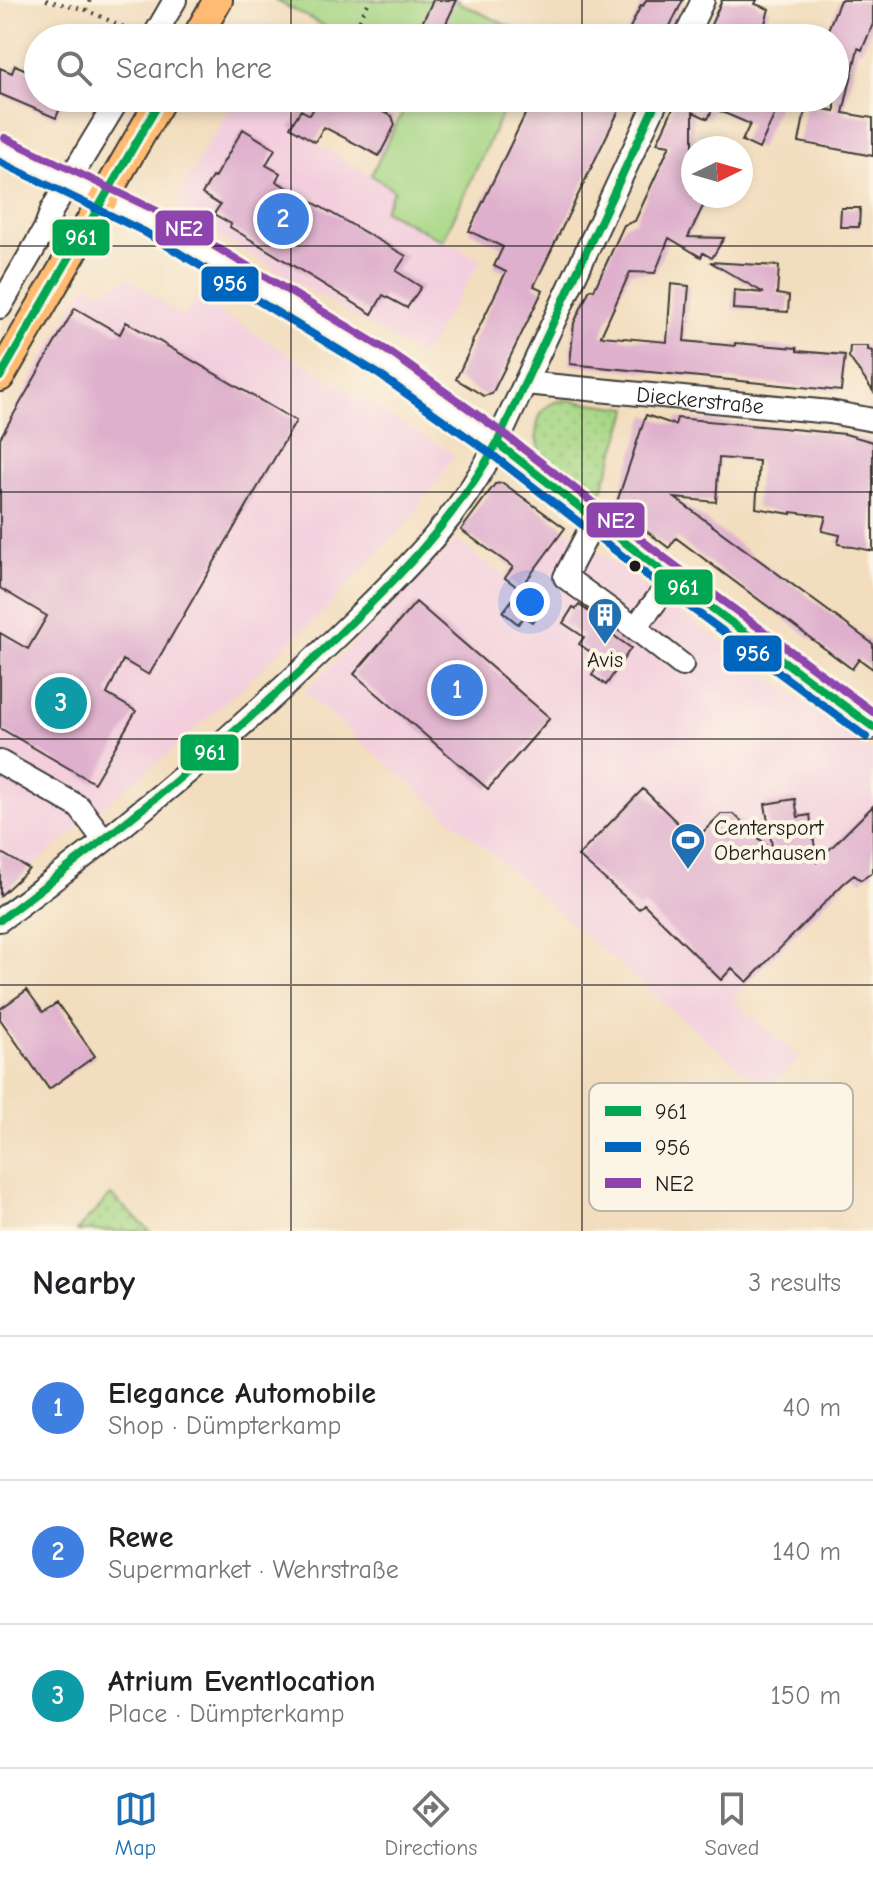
<!DOCTYPE html>
<html lang="en">
<head>
<meta charset="utf-8">
<style>
	body { margin:0; font-family:"Comic Neue",sans-serif; background:#f2f2f2; color:#202124 }
	.compass { position:absolute; left:681px; top:136px; width:72px; height:72px; border-radius:50%; background:#fff; box-shadow:0 4px 12px #0003; rotate:85deg }
	.you { position:absolute; left:530px; top:602px; width:28px; height:28px; margin:-20px; border:6px solid #fff; border-radius:50%; background:#1a73e8; box-shadow:0 0 0 12px #1a73e833 }
	.badge { display:grid; place-items:center; width:52px; height:52px; border-radius:50%; background:#1f6fb2; color:#fff; font-size:26px; font-weight:700 }
	.pin { position:absolute; translate:-50% -50%; border:4px solid #fff; box-shadow:0 2px 8px #0006 }
	.list { margin:0; padding:0; list-style:none }
	h2 { display:flex; justify-content:space-between; align-items:center; height:104px; margin:0; padding:0 32px; font-size:34px }
	h2 small { font-size:26px; font-weight:400; color:#757577 }
	.list li { display:grid; grid-template-columns:52px 1fr auto; gap:24px; align-items:center; box-sizing:border-box; height:144px; padding:0 32px; border-top:2px solid #e0e0e0 }
	.list b { display:block; font-size:30px; white-space:nowrap }
	.list p { margin:0; font-size:26px; white-space:nowrap; color:#757577 }
	.list em { font-size:26px; font-style:normal; color:#757577 }
	.icon { flex:none; width:44px; height:44px; fill:none; stroke:currentColor; stroke-width:2; stroke-linecap:round; stroke-linejoin:round }
	.map { position:relative; flex:none; width:873px; height:1231px; overflow:hidden }
	.search { position:absolute; background:#fff; box-shadow:0 4px 12px #0003; left:24px; right:24px; top:24px; height:88px; display:flex; align-items:center; gap:20px; box-sizing:border-box; padding:0 28px; border-radius:44px; color:#757577; font-size:30px }
	.sheet { height:536px; background:#fff }
	nav { display:flex; justify-content:space-around; align-items:center; box-sizing:border-box; height:112px; border-top:2px solid #e0e0e0; background:#fff; font-size:22px; color:#757577 }
	nav a { display:grid; justify-items:center; gap:4px }
	nav .on { color:#1f6fb2 }
	.map>svg:first-child { display:block }
</style>
</head>
<body>
<div class="map">
<svg width="873" height="1231" viewBox="0 0 873 1231">
	<defs>
		<pattern id="grass-dots" width="8" height="8" patternUnits="userSpaceOnUse" patternTransform="scale(2)"><rect width="8" height="8" fill="#a6d684"/><path d="M2 2h.1M6 6h.1" fill="none" stroke="#8eb771" stroke-width="1.8" stroke-linecap="round"/></pattern>
	</defs>
	<rect width="100%" height="100%" fill="#fcf5e5"/>
	<filter id="ink" filterUnits="userSpaceOnUse"><feTurbulence type="fractalNoise" baseFrequency=".0125" numOctaves="2"/><feDisplacementMap in="SourceGraphic" scale="16" xChannelSelector="R" yChannelSelector="G"/><feConvolveMatrix kernelMatrix="1 2 1 2 8 2 1 2 1" color-interpolation-filters="sRGB"/></filter>
	<filter id="wash" filterUnits="userSpaceOnUse"><feTurbulence type="fractalNoise" baseFrequency=".006" numOctaves="4" result="noise"/><feDisplacementMap in="SourceGraphic" scale="32" xChannelSelector="R" yChannelSelector="G"/><feGaussianBlur stdDeviation="1.8" result="paint"/><feColorMatrix in="noise" values="0 0 0 0 0 0 0 0 0 0 0 0 0 0 0 0 0 1.4 0 .05"/><feComposite in="paint" operator="in"/></filter>
	<g filter="url(#wash)">
		<rect width="100%" height="100%" fill="#f2ddbe"/>
		<!-- built -->
		<path fill="#f3cfde" d="M 235,98 L 290,98 L 301,105 L 300,109 L 290,127 L 394,190 L 384,210 L 481,260 L 422,357 L 186,216 L 179,207 L 178,196 Z
			M 128,278 L 184,318 L 196,298 L 455,455 L 406,524 L 325,610 L 184,740 L 34,864 L 0,896 L 0,433 L 87,283 L 102,291 Z
			M 565,528 L 873,753 L 873,855 L 843,884 L 732,1000 L 800,1058 L 767,1092 L 304,692 L 407,592 L 455,540 L 520,588 Z"/>
		<!-- grass -->
		<path fill="url(#grass-dots)" stroke="#617950" stroke-width="2" d="M 566,400 L 629,408 L 600,496 L 541,453 C 533,438 535,411 553,403 C 557,401 562,401 566,400 Z
			M 111,1195 L 150,1231 L 76,1231 Z"/>
		<!-- garden -->
		<path fill="#a6d684" stroke="#617950" stroke-width="2" d="M 275,0 L 458,0 L 458,2 L 534,38 L 347,38 Z
			M 410,98 L 509,98 L 443,241 L 384,210 L 394,190 L 371,175 Z"/>
		<g id="blocks">
			<!-- building -->
			<path fill="#dfb0cd" d="M 433,0 L 457,0 L 439,38 L 415,38 Z
				M 646,0 L 683,0 L 664,38 L 625,38 L 641,5 L 643,6 Z
				M 722,0 L 757,0 L 755,4 L 769,9 L 761,38 L 705,38 Z
				M 840,0 L 873,0 L 873,24 L 862,50 L 858,48 L 843,113 L 873,118 L 873,156 L 799,142 L 806,106 L 835,111 L 835,38 L 825,37 Z
				M 15,65 L 38,75 L 38,98 L 64,98 L 56,118 L 0,94 L 0,68 L 12,73 Z
				M 320,98 L 384,98 L 378,110 L 392,116 L 395,125 L 379,156 L 324,127 L 315,142 L 290,127 L 301,110 L 310,115 Z
				M 533,98 L 625,98 L 534,286 L 543,290 L 492,394 L 484,396 L 456,379 L 473,343 L 472,342 L 506,272 L 494,266 L 503,247 L 469,231 Z
				M 672,98 L 782,98 L 759,149 L 742,141 L 750,124 L 713,108 L 708,119 L 693,112 L 693,196 L 708,196 L 688,237 L 724,238 L 712,258 L 703,253 L 701,257 L 669,238 L 655,273 L 630,272 L 601,336 L 667,342 L 671,284 L 689,286 L 684,341 L 735,346 L 735,343 L 797,348 L 797,351 L 845,355 L 841,391 L 570,364 L 574,323 L 590,289 L 594,290 L 624,225 L 635,221 L 670,145 L 657,143 L 675,104 L 671,102 Z
				M 243,129 L 275,149 L 266,165 L 280,173 L 276,181 L 406,256 L 396,271 L 421,287 L 407,308 L 383,295 L 372,314 L 230,227 L 231,224 L 214,214 L 220,205 L 202,194 L 212,177 L 214,178 Z
				M 841,208 L 860,208 L 859,227 L 840,227 Z
				M 710,262 L 779,266 L 777,294 L 789,296 L 788,312 L 733,309 L 734,290 L 764,293 Z
				M 75,308 L 120,334 L 126,322 L 296,421 L 149,675 L 123,660 L 107,694 L 136,711 L 94,783 L 0,728 L 0,633 L 28,649 L 47,616 L 0,588 L 0,438 Z
				M 850,346 L 868,346 L 868,350 L 873,351 L 873,391 L 849,357 Z
				M 646,415 L 675,425 L 677,418 L 845,434 L 873,442 L 873,551 L 838,544 L 840,535 L 822,531 L 826,516 L 791,512 L 791,514 L 756,508 L 759,461 L 719,458 L 716,502 L 675,498 L 873,644 L 873,669 L 859,659 L 852,669 L 676,538 L 669,548 L 641,527 L 644,518 L 615,508 Z
				M 503,483 L 565,528 L 520,589 L 505,578 L 513,567 L 461,530 L 495,484 Z
				M 520,589 L 544,606 L 532,622 L 524,617 L 518,624 L 503,612 Z
				M 416,602 L 550,718 L 488,789 L 354,674 Z
				M 579,605 L 595,616 L 592,620 L 631,648 L 606,685 L 592,675 L 602,660 L 579,644 L 584,637 L 563,623 L 573,607 L 576,609 Z
				M 643,789 L 695,840 L 721,814 L 734,814 L 773,852 L 765,804 L 795,799 L 798,817 L 810,815 L 817,862 L 873,806 L 873,872 L 861,880 L 854,875 L 843,884 L 747,982 L 732,968 L 721,980 L 644,904 L 639,909 L 578,856 Z
				M 0,852 L 29,869 L 0,896 Z
				M 27,990 L 43,1012 L 57,1003 L 95,1056 L 49,1089 L 0,1019 L 0,1009 Z"/>
		</g>
	</g>
	<g filter="url(#ink)">
		<use href="#blocks" fill-opacity="0" stroke="#3c3934" stroke-width="2"/>
		<g fill="none" stroke-linecap="round" stroke-linejoin="round">
			<!-- minor casing -->
			<g stroke="#3c3934" stroke-width="26">
				<g id="minor">
					<path d="M 153,38 L 175,0"/>
					<path d="M 685,38 L 703,0"/>
					<path d="M 0,149 L 149,220 L 384,363 L 497,443 L 659,569 L 873,727"/>
					<path d="M 0,307 L 45,229 L 52,210 L 68,182 L 119,98"/>
					<path id="s1" d="M 525,383 L 830,412 L 873,420"/>
					<path d="M 595,520 L 565,577 L 635,628"/>
					<path d="M 673,579 L 635,628 L 682,665"/>
					<path d="M 0,762 L 79,807 L 104,840"/>
					<path d="M 0,920 C 42,888 85,857 125,824 C 201,763 274,698 344,630 C 405,570 457,522 497,443 L 658,98"/>
				</g>
			</g>
			<!-- major casing -->
			<g stroke="#3c3934" stroke-width="32">
				<path id="major" d="M 196,38 L 218,0
					M 0,377 L 162,98"/>
			</g>
			<!-- path -->
			<path stroke="#3c3934" stroke-width="4" stroke-dasharray="2 6" stroke-linecap="butt" d="M 46,0 L 86,10 L 135,32
				M 86,10 L 90,0
				M 352,34 L 370,0"/>
			<!-- minor -->
			<use href="#minor" stroke="#fff" stroke-width="22"/>
			<!-- major -->
			<use href="#major" stroke="#ffbb71" stroke-width="28"/>
			<!-- bus-1 casing -->
			<g stroke="#fcf5e5" stroke-width="14">
				<path id="bus-1" d="M 0,377 L 162,98
					M 497,443 L 659,569 L 873,727
					M 0,920 C 113,834 224,746 326,647 C 394,582 451,526 497,443 L 658,98"/>
			</g>
			<!-- bus-2 casing -->
			<g stroke="#fcf5e5" stroke-width="14">
				<path id="bus-2" d="M 0,162 L 143,231 L 377,373 L 490,453 L 652,579 L 866,737"/>
			</g>
			<!-- bus-3 casing -->
			<g stroke="#fcf5e5" stroke-width="14">
				<path id="bus-3" d="M 5,138 L 155,210 L 391,353 L 504,434 L 666,559 L 873,712"/>
			</g>
			<!-- bus-1 -->
			<use href="#bus-1" stroke="#00a651" stroke-width="8"/>
			<!-- bus-2 -->
			<use href="#bus-2" stroke="#0065bd" stroke-width="8"/>
			<!-- bus-3 -->
			<use href="#bus-3" stroke="#8e44ad" stroke-width="8"/>
		</g>
	</g>
	<!-- grid -->
	<path fill="none" stroke="#1c1c1c" stroke-width="2" stroke-opacity="0.55" d="M 291,0 L 291,38M 582,0 L 582,38M 291,98 L 291,1231M 582,98 L 582,1231M 0,246 L 873,246M 0,492 L 873,492M 0,739 L 873,739M 0,985 L 873,985"/>
	<!-- icons -->
	<defs>
		<g id="building-pin" transform="scale(1.8)"><path d="M0 17L-7.5 6A9.5 9.5 0 1 1 7.5 6Z" fill="#1f6fb2" stroke="#fcf5e5"/><path d="M-4-6H4V6H1V3H-1V6H-4ZM-2.5-4.3h1.7v1.8h-1.7ZM.8-4.3h1.7v1.8H.8ZM-2.5-1h1.7V.8h-1.7ZM.8-1h1.7V.8H.8Z" fill="#fff"/></g>
		<g id="stadium-pin" transform="scale(1.8)"><path d="M0 17L-7.5 6A9.5 9.5 0 1 1 7.5 6Z" fill="#1f6fb2" stroke="#fcf5e5"/><path d="M0-5a6.5 5 0 1 0 0 10a6.5 5 0 1 0 0-10ZM-3.5-1.8h7v3.6h-7Z" fill="#fff"/></g>
	</defs>
	<g fill-rule="evenodd">
		<use href="#building-pin" x="605" y="615"/>
		<use href="#stadium-pin" x="688" y="840"/>
	</g>
	<!-- markers -->
	<circle fill="#1c1c1c" stroke="#fcf5e5" stroke-width="3" cx="635" cy="566" r="7"/>
	<g text-anchor="middle" stroke-width="8" stroke-linejoin="round" paint-order="stroke">
		<!-- street labels -->
		<g font-size="22" fill="#1c1c1c" stroke="#fcf5e5">
			<text dy="8" stroke="none"><textPath href="#s1" startOffset="176">Dieckerstraße</textPath></text>
		</g>
		<!-- poi labels -->
		<g font-size="22" fill="#1c1c1c" stroke="#fcf5e5">
			<text x="605" y="667">Avis</text>
			<text x="714" y="835" text-anchor="start">Centersport<tspan x="714" dy="25">Oberhausen</tspan></text>
		</g>
	</g>
	<!-- legend -->
	<rect x="589" y="1083" width="264" height="128" rx="12" fill="#fcf5e5" stroke="#b9b4a9" stroke-width="2"/>
	<rect x="605" y="1106" width="36" height="10" fill="#00a651"/>
	<rect x="605" y="1142" width="36" height="10" fill="#0065bd"/>
	<rect x="605" y="1178" width="36" height="10" fill="#8e44ad"/>
	<g font-size="22" fill="#1c1c1c">
		<text x="655" y="1119">961</text>
		<text x="655" y="1155">956</text>
		<text x="655" y="1191">NE2</text>
	</g>
	<g stroke="#fcf5e5" stroke-width="3">
		<rect x="154" y="209" width="61" height="38" rx="8" fill="#8e44ad"/>
		<rect x="51" y="218" width="60" height="39" rx="8" fill="#00a651"/>
		<rect x="200" y="265" width="60" height="38" rx="8" fill="#0065bd"/>
		<rect x="585" y="501" width="61" height="38" rx="8" fill="#8e44ad"/>
		<rect x="653" y="568" width="61" height="38" rx="8" fill="#00a651"/>
		<rect x="722" y="634" width="61" height="39" rx="8" fill="#0065bd"/>
		<rect x="179" y="733" width="61" height="39" rx="8" fill="#00a651"/>
	</g>
	<g font-size="22" text-anchor="middle" font-weight="bold" fill="#fff">
		<text x="184" y="236">NE2</text>
		<text x="81" y="245">961</text>
		<text x="230" y="291">956</text>
		<text x="616" y="528">NE2</text>
		<text x="683" y="595">961</text>
		<text x="753" y="661">956</text>
		<text x="210" y="760">961</text>
	</g>
</svg>
<svg class="compass" viewBox="-18 -18 36 36"><path d="M0-13l5 13h-10z" fill="#e53935"/><path d="M0 13l5-13h-10z" fill="#757577"/></svg>
<div class="you"></div>
<div class="pin badge" style="left:457px;top:690px;background:#3f7fe0">1</div>
<div class="pin badge" style="left:283px;top:219px;background:#3f7fe0">2</div>
<div class="pin badge" style="left:61px;top:703px;background:#0f9aa8">3</div>
<div class="search"><svg class="icon" aria-label="search" viewBox="0 0 24 24"><circle cx="10" cy="10" r="6"/><path d="M15 15l6 6"/></svg>Search here</div>
</div>
<section class="sheet">
<h2>Nearby<small>3 results</small></h2>
<ul class="list">
<li><span class="badge" style="background:#3f7fe0">1</span><div><b>Elegance Automobile</b><p>Shop · Dümpterkamp</p></div><em>40 m</em></li>
<li><span class="badge" style="background:#3f7fe0">2</span><div><b>Rewe</b><p>Supermarket · Wehrstraße</p></div><em>140 m</em></li>
<li><span class="badge" style="background:#0f9aa8">3</span><div><b>Atrium Eventlocation</b><p>Place · Dümpterkamp</p></div><em>150 m</em></li>
</ul>
</section>
<nav>
<a class="on"><svg class="icon" aria-label="map" viewBox="0 0 24 24"><path d="M3 6l6-2 6 2 6-2v14l-6 2-6-2-6 2zM9 4v14M15 6v14"/></svg>Map</a>
<a><svg class="icon" aria-label="directions" viewBox="0 0 24 24"><path d="M12 3l9 9-9 9-9-9zM9 14v-3h6M13 9l2 2-2 2"/></svg>Directions</a>
<a><svg class="icon" aria-label="saved" viewBox="0 0 24 24"><path d="M7 4h10v16l-5-4-5 4z"/></svg>Saved</a>
</nav>
</body>
</html>
